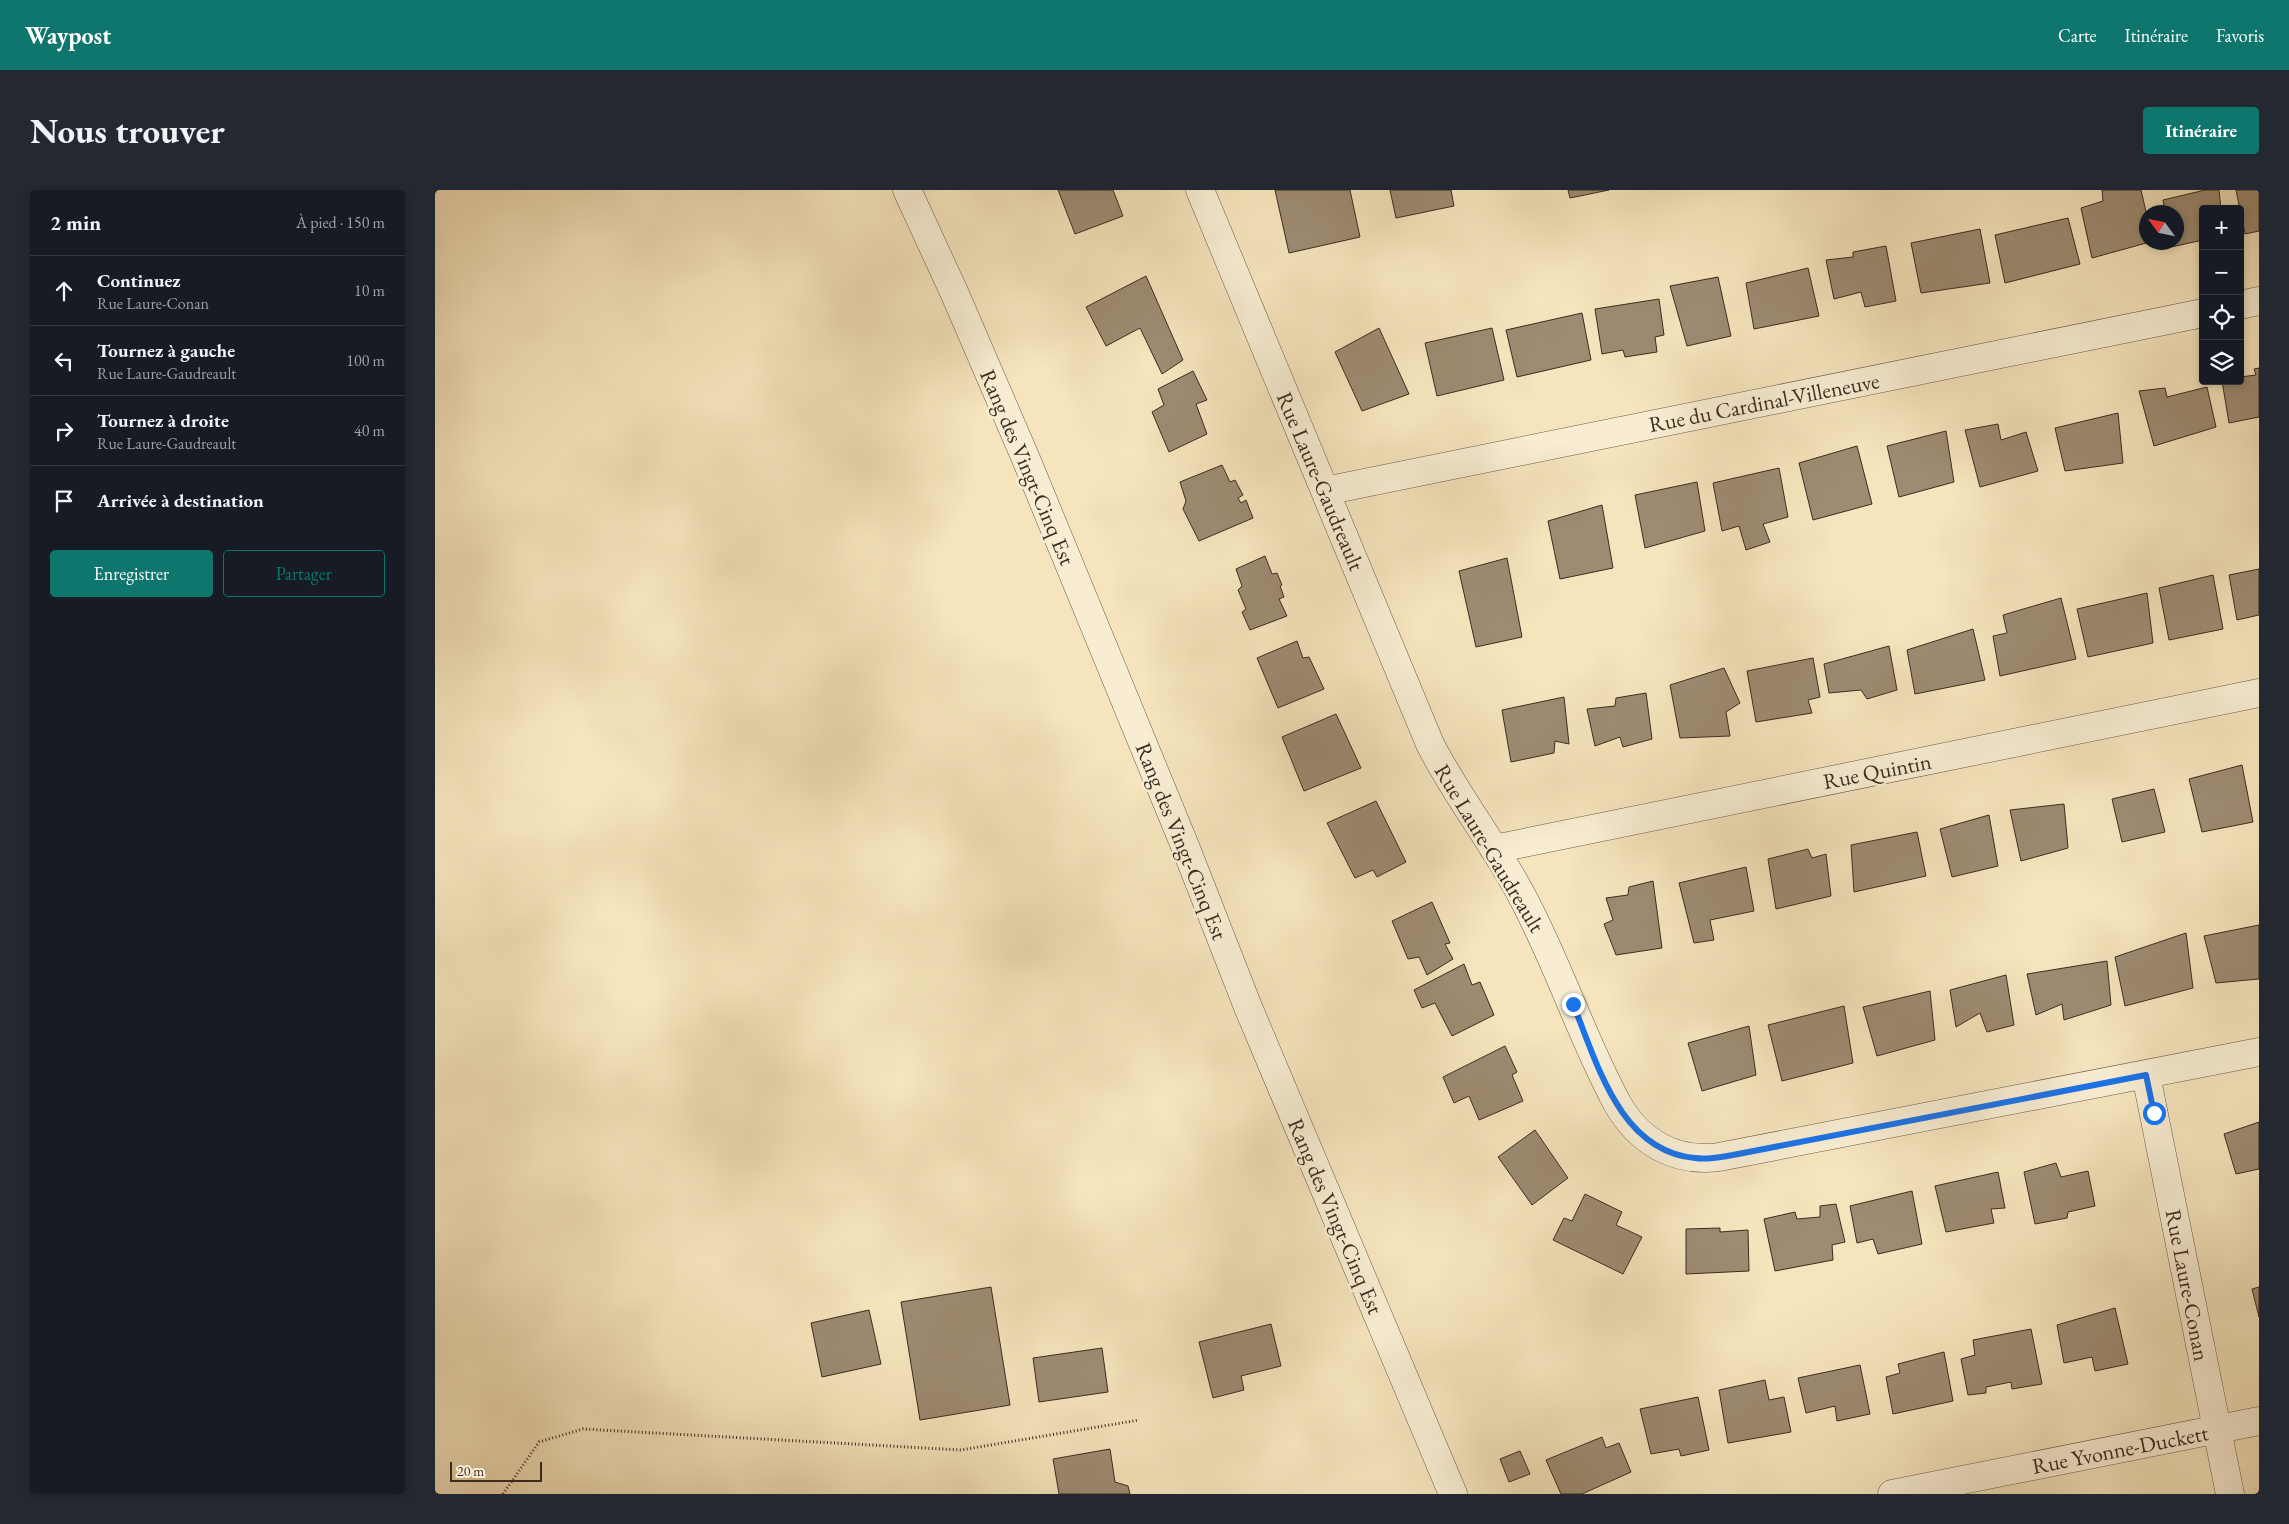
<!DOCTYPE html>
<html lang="fr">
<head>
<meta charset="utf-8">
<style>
	body { margin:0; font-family:"EB Garamond",serif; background:#242831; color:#f1f3f6 }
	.controls { position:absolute; right:15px; top:15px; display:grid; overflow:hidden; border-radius:5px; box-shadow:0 2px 8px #0003 }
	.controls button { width:45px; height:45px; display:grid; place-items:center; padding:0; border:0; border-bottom:1px solid #363941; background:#171b24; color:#f1f3f6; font:25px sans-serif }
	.compass { position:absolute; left:1704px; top:15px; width:45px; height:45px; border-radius:50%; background:#171b24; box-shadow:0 2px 8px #0003; rotate:303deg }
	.scale { position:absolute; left:15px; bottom:12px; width:92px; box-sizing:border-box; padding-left:5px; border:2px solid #3d2b21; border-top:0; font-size:14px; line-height:18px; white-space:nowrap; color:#3d2b21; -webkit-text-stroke:4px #f8edd3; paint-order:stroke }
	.stop { position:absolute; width:15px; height:15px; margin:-11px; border:4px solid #1a73e8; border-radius:50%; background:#fff }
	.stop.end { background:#1a73e8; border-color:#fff; box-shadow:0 1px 5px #0008 }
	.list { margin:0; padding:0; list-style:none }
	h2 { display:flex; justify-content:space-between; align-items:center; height:65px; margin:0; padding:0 20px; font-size:21px }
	h2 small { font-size:16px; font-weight:400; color:#9ea1a6 }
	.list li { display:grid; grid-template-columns:32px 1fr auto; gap:15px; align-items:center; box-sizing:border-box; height:70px; padding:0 20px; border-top:1px solid #363941 }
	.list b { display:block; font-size:19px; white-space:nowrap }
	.list p { margin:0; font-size:16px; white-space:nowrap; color:#9ea1a6 }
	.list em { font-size:16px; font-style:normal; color:#9ea1a6 }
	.actions { display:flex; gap:10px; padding:15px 20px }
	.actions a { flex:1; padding:11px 0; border:1px solid #0f766e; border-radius:5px; text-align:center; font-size:18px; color:#0f766e }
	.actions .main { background:#0f766e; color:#fff }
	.icon { flex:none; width:28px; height:28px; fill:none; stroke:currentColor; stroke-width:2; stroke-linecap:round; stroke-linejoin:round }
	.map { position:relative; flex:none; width:1824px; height:1304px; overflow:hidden; border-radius:5px }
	header { display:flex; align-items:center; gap:30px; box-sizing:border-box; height:70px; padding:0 25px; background:#0f766e; color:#fff }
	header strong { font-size:24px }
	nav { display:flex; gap:28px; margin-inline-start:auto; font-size:18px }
	.intro { display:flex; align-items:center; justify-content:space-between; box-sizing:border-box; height:120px; padding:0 30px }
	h1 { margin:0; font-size:35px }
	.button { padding:12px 22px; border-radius:5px; background:#0f766e; color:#fff; font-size:18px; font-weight:700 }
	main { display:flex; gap:30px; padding:0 30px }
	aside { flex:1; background:#171b24; border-radius:5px; box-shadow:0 2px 8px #0003 }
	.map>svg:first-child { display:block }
</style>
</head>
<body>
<header>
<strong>Waypost</strong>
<nav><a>Carte</a><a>Itinéraire</a><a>Favoris</a></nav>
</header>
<div class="intro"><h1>Nous trouver</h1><a class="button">Itinéraire</a></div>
<main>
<aside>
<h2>2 min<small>À pied · 150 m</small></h2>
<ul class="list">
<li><svg class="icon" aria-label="ahead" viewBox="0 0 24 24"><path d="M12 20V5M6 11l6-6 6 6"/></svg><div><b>Continuez</b><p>Rue Laure-Conan</p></div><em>10 m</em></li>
<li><svg class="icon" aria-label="left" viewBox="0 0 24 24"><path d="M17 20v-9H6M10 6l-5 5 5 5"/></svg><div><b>Tournez à gauche</b><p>Rue Laure-Gaudreault</p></div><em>100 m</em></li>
<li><svg class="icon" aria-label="right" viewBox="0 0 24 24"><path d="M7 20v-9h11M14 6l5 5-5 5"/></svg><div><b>Tournez à droite</b><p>Rue Laure-Gaudreault</p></div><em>40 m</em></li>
<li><svg class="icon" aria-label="arrive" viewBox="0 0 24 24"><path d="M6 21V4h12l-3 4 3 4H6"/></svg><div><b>Arrivée à destination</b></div></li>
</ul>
<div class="actions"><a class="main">Enregistrer</a><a>Partager</a></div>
</aside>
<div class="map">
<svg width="1824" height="1304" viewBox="0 0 1824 1304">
	<rect width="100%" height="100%" fill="#f5e4bc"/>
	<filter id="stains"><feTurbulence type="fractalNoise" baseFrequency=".004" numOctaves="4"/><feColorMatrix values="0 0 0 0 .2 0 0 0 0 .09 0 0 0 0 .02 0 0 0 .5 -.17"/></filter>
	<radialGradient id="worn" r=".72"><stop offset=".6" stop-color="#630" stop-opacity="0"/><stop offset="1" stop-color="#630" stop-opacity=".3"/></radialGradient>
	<!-- building -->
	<path fill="#9d8b72" stroke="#3d2b21" d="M 623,0 L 678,0 L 688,26 L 640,44 Z
		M 840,0 L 915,0 L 925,47 L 854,63 Z
		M 955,0 L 1016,0 L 1019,16 L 961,28 Z
		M 1133,0 L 1174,0 L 1135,8 Z
		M 1667,0 L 1706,0 L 1712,26 L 1712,52 L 1715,52 L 1657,68 L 1646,18 L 1668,11 Z
		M 1770,0 L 1784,0 L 1786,19 L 1768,19 L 1768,50 L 1736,57 L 1735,52 L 1742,52 L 1742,22 L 1730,22 L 1728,10 Z
		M 1801,0 L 1824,0 L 1824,41 L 1810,44 Z
		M 1633,28 L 1645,74 L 1570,93 L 1560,45 Z
		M 1545,39 L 1555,93 L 1486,103 L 1476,53 Z
		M 1451,56 L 1461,111 L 1430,117 L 1426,102 L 1399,109 L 1391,70 L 1418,67 L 1418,62 Z
		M 1373,78 L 1384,126 L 1319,139 L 1311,93 Z
		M 711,86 L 748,170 L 727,184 L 705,138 L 671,156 L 651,117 Z
		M 1283,87 L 1296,146 L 1252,156 L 1235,96 Z
		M 1224,109 L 1229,145 L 1220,147 L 1222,162 L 1190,167 L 1188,160 L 1167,164 L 1160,119 Z
		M 1147,123 L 1156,170 L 1082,187 L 1071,140 Z
		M 944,138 L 974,204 L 927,221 L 900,162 Z
		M 1057,138 L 1069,190 L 1002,206 L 990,153 Z
		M 1824,178 L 1824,227 L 1794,233 L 1787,191 L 1805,191 L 1805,187 L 1821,185 L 1819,179 Z
		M 758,181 L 772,210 L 761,214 L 772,244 L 734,262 L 717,222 L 729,215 L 723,199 Z
		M 1772,197 L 1781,237 L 1719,256 L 1704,201 L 1730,198 L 1732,207 Z
		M 1683,223 L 1688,273 L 1630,281 L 1620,238 Z
		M 1563,234 L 1566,250 L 1591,242 L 1603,281 L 1545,297 L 1530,240 Z
		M 1511,241 L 1519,292 L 1464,307 L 1452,256 Z
		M 1422,256 L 1437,314 L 1378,330 L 1364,273 Z
		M 787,275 L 795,292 L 800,290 L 808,305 L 803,308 L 806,313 L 811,310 L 818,328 L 764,351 L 748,319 L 751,311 L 745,292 Z
		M 1344,278 L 1353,327 L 1328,334 L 1335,352 L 1311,360 L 1304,336 L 1287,341 L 1278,293 Z
		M 1262,292 L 1270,341 L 1210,358 L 1200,305 Z
		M 1167,315 L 1178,378 L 1125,389 L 1113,331 Z
		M 830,366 L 837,384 L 842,383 L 847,395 L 845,396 L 849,407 L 844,409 L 852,426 L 815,440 L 807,422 L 811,419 L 803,400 L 807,396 L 801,379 Z
		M 1072,368 L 1087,447 L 1041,457 L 1024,381 Z
		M 1824,379 L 1824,425 L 1802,430 L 1794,385 Z
		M 1778,385 L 1788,439 L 1734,450 L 1724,398 Z
		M 1712,403 L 1718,453 L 1653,467 L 1642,419 Z
		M 1626,408 L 1641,469 L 1565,486 L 1558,446 L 1572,443 L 1568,425 Z
		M 1538,439 L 1550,490 L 1480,504 L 1472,460 Z
		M 862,451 L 868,468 L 874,467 L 889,499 L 843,518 L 822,468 Z
		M 1454,456 L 1462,500 L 1432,509 L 1426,500 L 1394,503 L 1389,474 Z
		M 1378,468 L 1385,507 L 1373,510 L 1377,523 L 1321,532 L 1312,481 Z
		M 1289,478 L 1305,513 L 1291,522 L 1295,546 L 1245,548 L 1235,495 Z
		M 1211,503 L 1217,549 L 1188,557 L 1185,547 L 1160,556 L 1152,519 L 1180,516 L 1181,508 Z
		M 1129,507 L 1134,554 L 1120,551 L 1119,563 L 1076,572 L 1067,520 Z
		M 901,524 L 926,578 L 869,601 L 847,547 Z
		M 1807,575 L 1818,632 L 1767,642 L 1754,589 Z
		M 1719,599 L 1730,642 L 1687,652 L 1677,609 Z
		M 941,611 L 971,672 L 942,687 L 938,680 L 920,688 L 892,633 Z
		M 1629,614 L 1633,658 L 1586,671 L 1575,620 Z
		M 1554,625 L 1563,676 L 1517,687 L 1505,639 Z
		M 1482,642 L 1491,686 L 1419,702 L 1416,655 Z
		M 1373,659 L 1377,668 L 1391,664 L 1396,706 L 1341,719 L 1333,669 Z
		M 1311,677 L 1319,721 L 1275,730 L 1279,750 L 1259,753 L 1244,693 Z
		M 1218,691 L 1227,758 L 1181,765 L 1169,734 L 1178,730 L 1171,708 L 1193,705 L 1194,697 Z
		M 997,712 L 1015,753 L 1010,754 L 1018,769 L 992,785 L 984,767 L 973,769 L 957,731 Z
		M 1824,735 L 1824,789 L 1781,793 L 1769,746 Z
		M 1751,743 L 1758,798 L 1690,816 L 1680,767 Z
		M 1672,771 L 1676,815 L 1629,830 L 1627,814 L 1601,825 L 1592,784 Z
		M 1029,774 L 1037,795 L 1045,792 L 1059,825 L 1017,846 L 1000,813 L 987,818 L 979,800 Z
		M 1571,785 L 1579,835 L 1552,842 L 1545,823 L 1521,837 L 1515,800 Z
		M 1495,801 L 1500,850 L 1442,866 L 1428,817 Z
		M 1409,816 L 1418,873 L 1347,891 L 1333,835 Z
		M 1314,836 L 1321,885 L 1267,901 L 1253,853 Z
		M 1070,856 L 1082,882 L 1077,885 L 1088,911 L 1044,930 L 1034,906 L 1019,913 L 1008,887 Z
		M 1824,932 L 1824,979 L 1801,984 L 1789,944 Z
		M 1100,940 L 1133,988 L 1097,1015 L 1063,967 Z
		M 1621,973 L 1626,987 L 1653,981 L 1660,1016 L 1633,1022 L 1632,1028 L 1600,1034 L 1589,982 Z
		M 1563,982 L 1570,1018 L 1556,1019 L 1559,1033 L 1511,1042 L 1500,996 Z
		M 1477,1001 L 1487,1054 L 1443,1064 L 1438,1049 L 1422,1053 L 1415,1016 Z
		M 1150,1004 L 1187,1022 L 1181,1035 L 1207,1047 L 1188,1084 L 1118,1050 L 1129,1028 L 1137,1031 Z
		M 1401,1014 L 1410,1052 L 1397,1055 L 1398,1070 L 1340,1081 L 1329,1029 L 1360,1022 L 1362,1029 L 1385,1027 L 1385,1016 Z
		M 1285,1038 L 1285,1042 L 1313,1040 L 1314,1081 L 1251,1084 L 1251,1039 Z
		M 556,1097 L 575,1215 L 485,1230 L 466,1112 Z
		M 1824,1097 L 1824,1127 L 1817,1099 Z
		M 1680,1118 L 1693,1174 L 1660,1181 L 1657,1167 L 1629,1173 L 1622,1135 Z
		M 434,1120 L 446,1174 L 387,1187 L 376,1133 Z
		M 836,1134 L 846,1176 L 806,1186 L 809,1200 L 778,1208 L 764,1152 Z
		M 1596,1139 L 1607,1194 L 1577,1199 L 1576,1192 L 1551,1197 L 1551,1203 L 1533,1205 L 1526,1169 L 1540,1165 L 1538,1150 Z
		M 667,1158 L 673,1202 L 604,1212 L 598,1168 Z
		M 1509,1162 L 1518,1211 L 1458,1224 L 1451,1187 L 1465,1183 L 1463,1174 Z
		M 1425,1175 L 1435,1224 L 1402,1231 L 1400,1216 L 1371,1223 L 1363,1188 Z
		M 1330,1190 L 1334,1210 L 1349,1207 L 1356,1242 L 1293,1253 L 1284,1200 Z
		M 1263,1207 L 1274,1260 L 1246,1266 L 1244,1259 L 1216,1264 L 1205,1219 Z
		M 1167,1247 L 1171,1258 L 1184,1253 L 1196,1282 L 1147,1304 L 1126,1304 L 1111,1270 Z
		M 675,1259 L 680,1292 L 693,1296 L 695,1304 L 624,1304 L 618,1269 Z
		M 1085,1261 L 1095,1284 L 1074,1292 L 1065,1269 Z"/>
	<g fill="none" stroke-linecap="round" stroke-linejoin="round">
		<!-- minor casing -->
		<g stroke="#6b5948" stroke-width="29">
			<path id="minor" d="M 472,0 L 519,102 L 591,269 L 750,656 L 813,817 L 1018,1304
				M 765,0 L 995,554 C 1022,607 1059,653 1087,706 C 1123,773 1146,846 1182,913 C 1204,952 1240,973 1284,967 L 1824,862
				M 1805,115 L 1824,111
				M 890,301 L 1768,123
				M 1059,659 L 1824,503
				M 1711,885 L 1795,1304
				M 1457,1304 L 1824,1231"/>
		</g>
		<!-- path -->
		<path stroke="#3d2b21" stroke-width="3" stroke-dasharray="1 2.5" stroke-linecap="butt" d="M 68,1304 L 104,1252 L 148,1239 L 526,1260 L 704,1230"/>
		<!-- minor -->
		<use href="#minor" stroke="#f8edd3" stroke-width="28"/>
	</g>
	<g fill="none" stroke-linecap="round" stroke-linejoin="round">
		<!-- route -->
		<path stroke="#1a73e8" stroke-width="6" d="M 1138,814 C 1162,872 1184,961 1260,968 C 1273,970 1285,967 1298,965 L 1711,885 L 1719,923"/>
	</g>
	<g text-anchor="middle" stroke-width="5" stroke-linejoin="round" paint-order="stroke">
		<!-- street labels -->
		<g font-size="22" fill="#3d2b21" stroke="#f8edd3">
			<text transform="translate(1329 212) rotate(-11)" y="8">Rue du Cardinal-Villeneuve</text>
			<text transform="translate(593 277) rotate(67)" y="8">Rang des Vingt-Cinq Est</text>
			<text transform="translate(886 291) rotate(67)" y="8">Rue Laure-Gaudreault</text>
			<text transform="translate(1442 581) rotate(-11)" y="8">Rue Quintin</text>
			<text transform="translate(747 651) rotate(68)" y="8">Rang des Vingt-Cinq Est</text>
			<text transform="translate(1055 658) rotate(59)" y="8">Rue Laure-Gaudreault</text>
			<text transform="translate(901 1026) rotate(67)" y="8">Rang des Vingt-Cinq Est</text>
			<text transform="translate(1753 1095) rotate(79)" y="8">Rue Laure-Conan</text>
			<text transform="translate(1685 1259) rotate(-11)" y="8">Rue Yvonne-Duckett</text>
		</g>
	</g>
	<rect width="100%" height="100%" filter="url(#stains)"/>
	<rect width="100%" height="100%" fill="url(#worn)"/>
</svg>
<div class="controls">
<button>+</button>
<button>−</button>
<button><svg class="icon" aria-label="locate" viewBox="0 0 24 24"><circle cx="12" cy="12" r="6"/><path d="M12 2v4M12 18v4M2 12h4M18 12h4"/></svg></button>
<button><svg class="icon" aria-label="layers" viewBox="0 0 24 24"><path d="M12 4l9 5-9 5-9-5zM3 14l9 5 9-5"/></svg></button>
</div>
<svg class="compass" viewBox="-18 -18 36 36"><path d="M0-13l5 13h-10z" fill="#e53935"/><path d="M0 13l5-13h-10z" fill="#9ea1a6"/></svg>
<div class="scale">20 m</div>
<div class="stop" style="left:1719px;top:923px"></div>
<div class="stop end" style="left:1138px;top:814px"></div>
</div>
</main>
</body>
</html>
